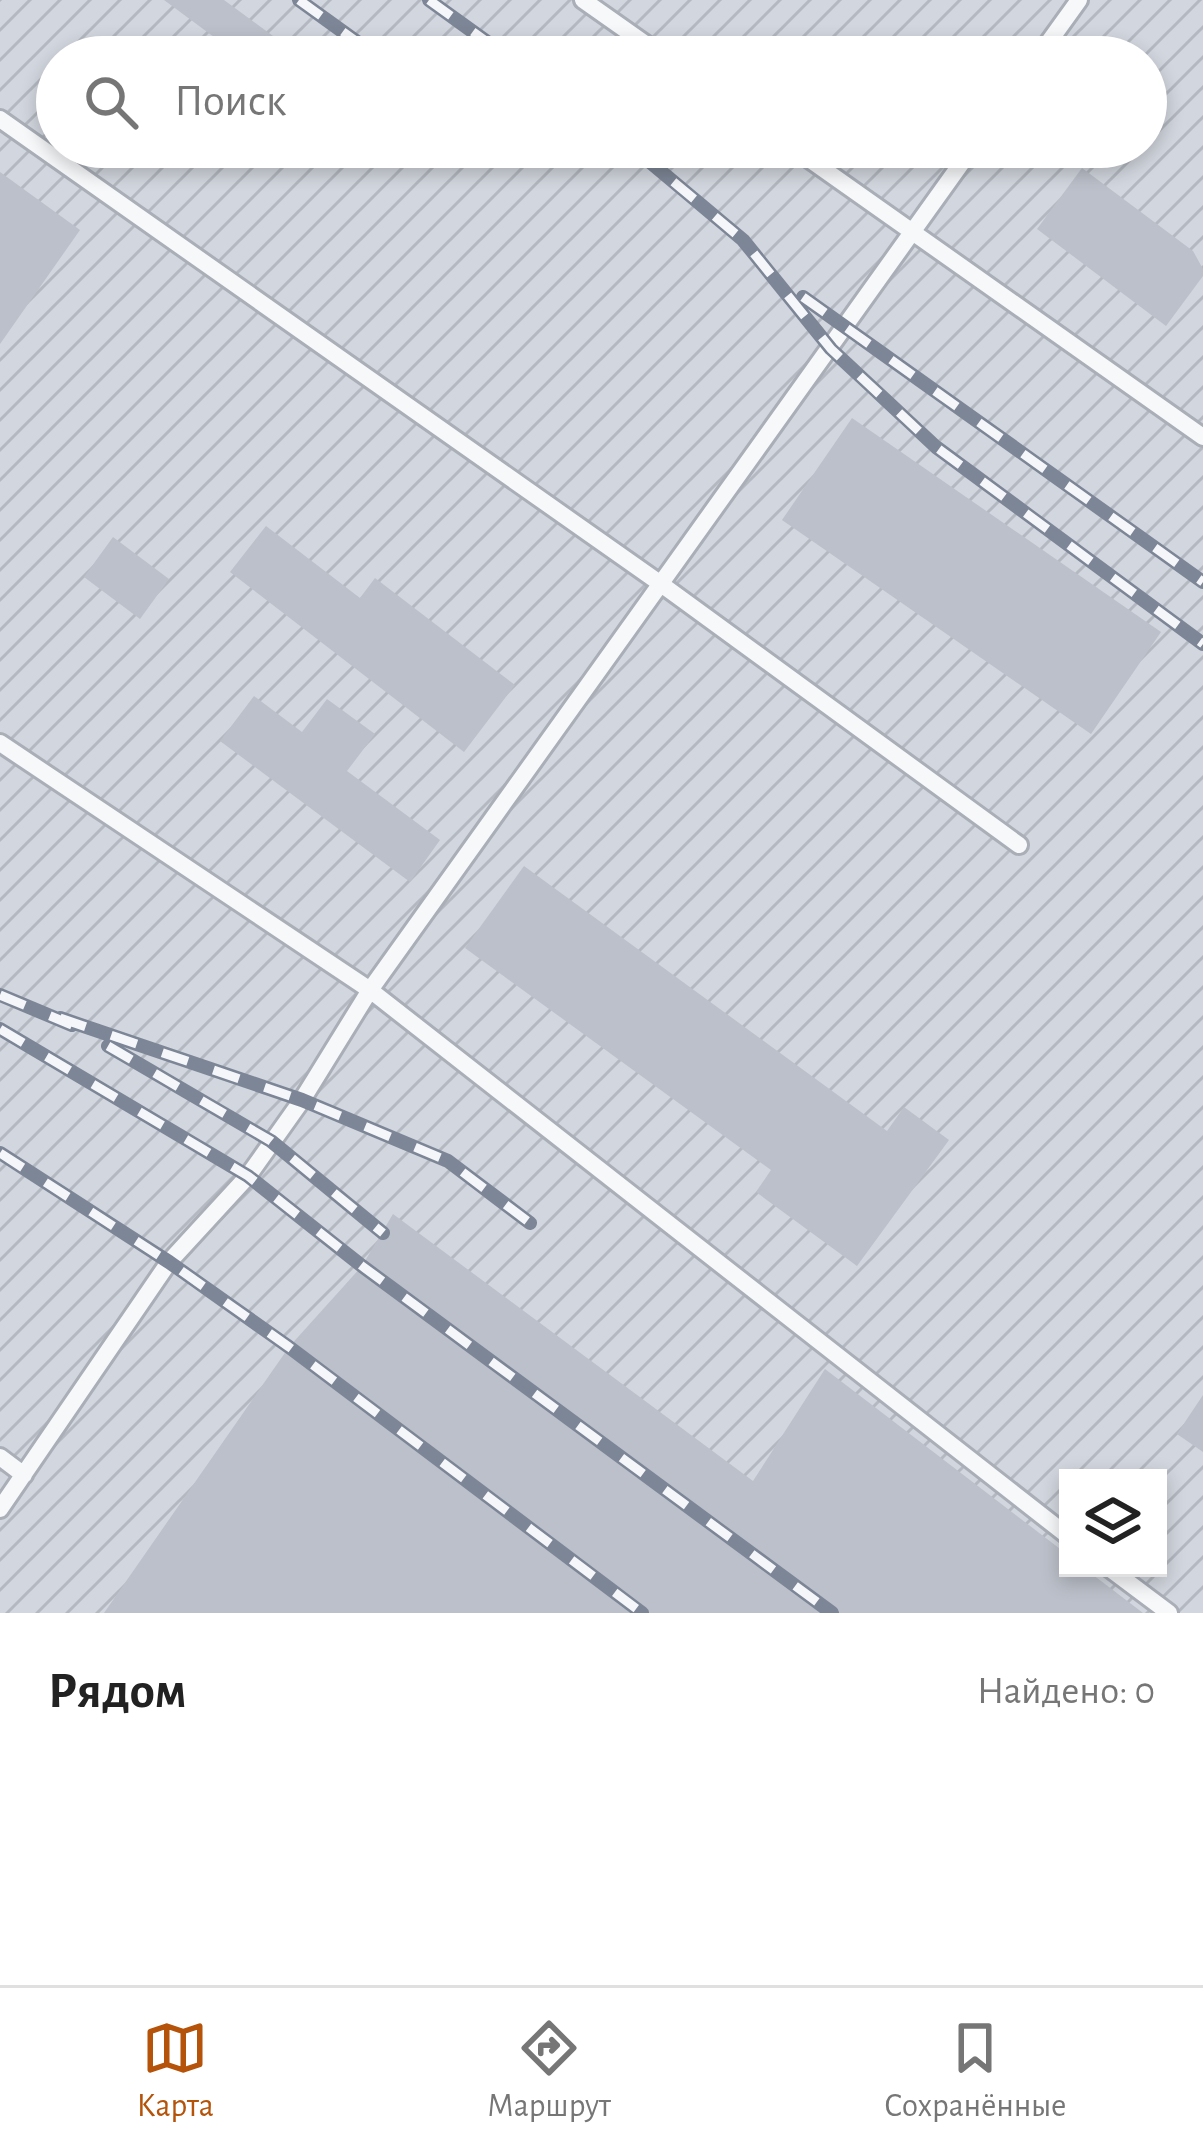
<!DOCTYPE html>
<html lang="ru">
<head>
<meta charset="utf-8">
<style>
	body { margin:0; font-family:"Alegreya Sans",sans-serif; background:#f2f2f2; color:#222 }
	.controls { position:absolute; right:36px; bottom:36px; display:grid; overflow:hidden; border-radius:0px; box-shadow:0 6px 18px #0003 }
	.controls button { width:108px; height:108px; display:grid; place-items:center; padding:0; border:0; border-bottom:3px solid #e0e0e0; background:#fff; color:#222; font:60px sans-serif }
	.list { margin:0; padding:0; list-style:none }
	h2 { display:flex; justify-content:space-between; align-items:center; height:156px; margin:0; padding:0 48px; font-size:51px }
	h2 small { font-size:39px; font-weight:400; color:#767676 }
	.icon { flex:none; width:66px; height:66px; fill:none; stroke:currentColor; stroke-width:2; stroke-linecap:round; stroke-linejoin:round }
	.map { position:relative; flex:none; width:1203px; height:1613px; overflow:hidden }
	.search { position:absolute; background:#fff; box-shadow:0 6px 18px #0003; left:36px; right:36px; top:36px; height:132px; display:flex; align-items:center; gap:30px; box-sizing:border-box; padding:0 42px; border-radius:66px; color:#767676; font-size:45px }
	.sheet { height:372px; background:#fff }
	nav { display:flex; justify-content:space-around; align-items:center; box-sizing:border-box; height:168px; border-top:3px solid #e0e0e0; background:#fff; font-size:33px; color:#767676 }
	nav a { display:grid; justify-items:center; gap:6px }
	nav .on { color:#b45309 }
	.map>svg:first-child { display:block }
</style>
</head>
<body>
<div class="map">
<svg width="1203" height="1613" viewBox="0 0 1203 1613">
	<defs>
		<pattern id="industrial-furrows" width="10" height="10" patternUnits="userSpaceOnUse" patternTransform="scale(3)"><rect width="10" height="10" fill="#d2d6de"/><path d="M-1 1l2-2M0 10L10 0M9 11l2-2" fill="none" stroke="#b4b8c0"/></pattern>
	</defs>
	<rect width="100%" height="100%" fill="#e4e7ec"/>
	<!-- industrial -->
	<path fill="url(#industrial-furrows)" fill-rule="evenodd" d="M 0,0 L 1203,0 L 1203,1613 L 0,1613 ZM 57,57 L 1146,57 L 1146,147 L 57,147 ZM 1068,1478 L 1158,1478 L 1158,1568 L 1068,1568 Z"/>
	<!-- building -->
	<path fill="#bbc0ca" d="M 164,0 L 224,0 L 288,47 L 280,57 L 241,57 Z
		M 1082,168 L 1193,251 L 1203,269 L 1203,276 L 1166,326 L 1037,229 Z
		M 0,172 L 80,230 L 0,344 Z
		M 852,418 L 1161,632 L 1091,734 L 782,520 Z
		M 266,526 L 360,598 L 375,578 L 515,685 L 464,752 L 230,572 Z
		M 113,537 L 169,579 L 140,619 L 84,577 Z
		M 254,696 L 302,732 L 327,699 L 375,734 L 347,771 L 440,840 L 410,882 L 220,741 Z
		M 524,866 L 887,1131 L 904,1107 L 949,1140 L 857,1266 L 756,1192 L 771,1170 L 465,948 Z
		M 393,1214 L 753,1481 L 825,1369 L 1068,1555 L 1068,1568 L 1084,1568 L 1143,1613 L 104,1613 L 289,1347 L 362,1266 Z
		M 1203,1395 L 1203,1452 L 1177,1434 Z"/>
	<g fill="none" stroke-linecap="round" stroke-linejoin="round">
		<!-- service casing -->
		<g stroke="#a9aeb7" stroke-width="22">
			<path id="service" d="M 583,0 L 664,57
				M 1038,57 L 1079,0
				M 0,119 L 661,584 L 1019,845
				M 792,147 L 1203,437
				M 0,743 L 370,990 L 1068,1536
				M 0,1457 L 24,1475
				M 0,1509 L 169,1262 L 248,1176 L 302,1100 L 370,990 L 973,147
				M 1109,1568 L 1169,1613"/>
		</g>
		<!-- service -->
		<use href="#service" stroke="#f7f8fa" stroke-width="16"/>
		<!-- rail casing -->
		<g stroke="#7d8696" stroke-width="14">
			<path id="rail" d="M 299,0 L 378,57
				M 429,0 L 508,57
				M 632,147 L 743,240 L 831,349 L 936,447 L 1203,644
				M 803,297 L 1203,582
				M 0,995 L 72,1025
				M 60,1018 L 302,1100 L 448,1161 L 530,1223
				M 0,1029 L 248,1176 L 362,1266 L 832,1613
				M 108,1046 L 271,1141 L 383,1233
				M 0,1153 L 169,1262 L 289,1347 L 642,1613"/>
		</g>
		<!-- rail -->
		<use href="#rail" stroke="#f4f6f9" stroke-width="9" stroke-dasharray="27" stroke-linecap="butt"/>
	</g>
</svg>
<div class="controls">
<button><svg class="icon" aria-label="layers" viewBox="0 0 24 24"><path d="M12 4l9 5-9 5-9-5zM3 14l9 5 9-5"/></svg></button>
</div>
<div class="search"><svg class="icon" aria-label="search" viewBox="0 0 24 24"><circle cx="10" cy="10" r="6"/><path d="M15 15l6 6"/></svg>Поиск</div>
</div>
<section class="sheet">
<h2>Рядом<small>Найдено: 0</small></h2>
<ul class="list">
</ul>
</section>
<nav>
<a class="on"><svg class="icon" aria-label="map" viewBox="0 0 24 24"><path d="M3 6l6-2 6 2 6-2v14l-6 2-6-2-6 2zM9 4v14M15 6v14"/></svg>Карта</a>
<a><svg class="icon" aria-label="directions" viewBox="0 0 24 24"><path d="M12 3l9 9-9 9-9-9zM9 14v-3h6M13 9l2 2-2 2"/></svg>Маршрут</a>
<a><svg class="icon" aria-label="saved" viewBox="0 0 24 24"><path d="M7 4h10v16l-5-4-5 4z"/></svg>Сохранённые</a>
</nav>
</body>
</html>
